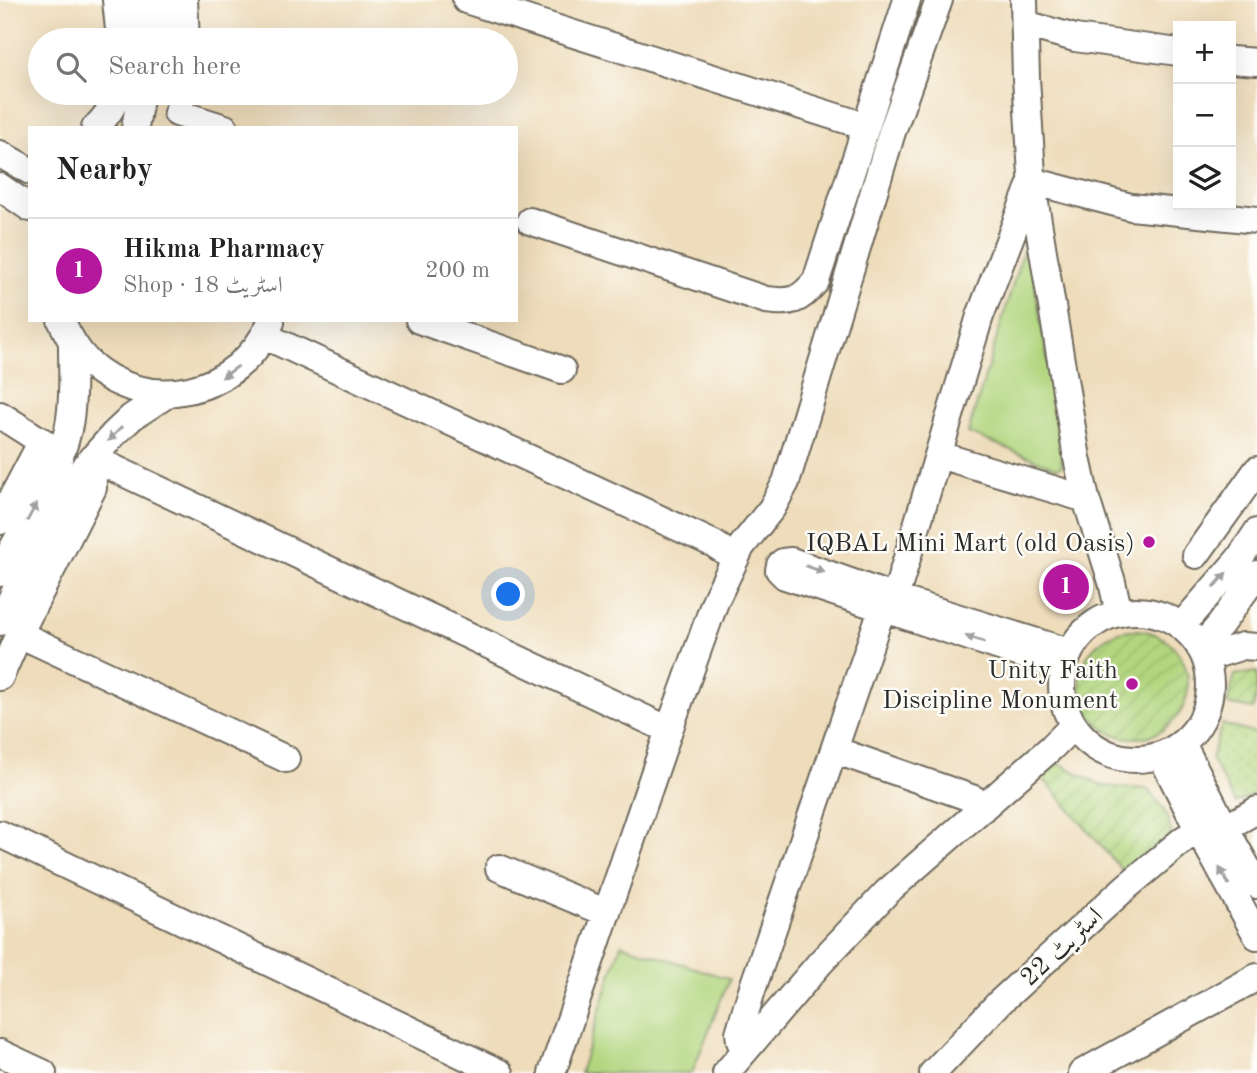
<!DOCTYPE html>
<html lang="en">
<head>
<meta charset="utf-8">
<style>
	body { margin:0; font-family:"Old Standard TT",Amiri,serif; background:#f6f6f6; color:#222 }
	.controls { position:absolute; right:21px; top:21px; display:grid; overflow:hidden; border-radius:0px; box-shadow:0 7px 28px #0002 }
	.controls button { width:63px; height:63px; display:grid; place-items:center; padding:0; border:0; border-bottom:2px solid #e0e0e0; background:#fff; color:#222; font:35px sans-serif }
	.you { position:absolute; left:509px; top:595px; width:24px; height:24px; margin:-18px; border:5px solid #fff; border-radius:50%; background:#1a73e8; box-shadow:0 0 0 10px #1a73e833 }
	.badge { display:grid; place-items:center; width:46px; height:46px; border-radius:50%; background:#b5179e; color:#fff; font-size:23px; font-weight:700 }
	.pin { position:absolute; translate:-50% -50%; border:4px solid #fff; box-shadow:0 2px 7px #0006 }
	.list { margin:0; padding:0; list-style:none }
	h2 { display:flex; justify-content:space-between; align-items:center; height:91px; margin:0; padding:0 28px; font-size:30px }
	h2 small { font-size:23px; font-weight:400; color:#767676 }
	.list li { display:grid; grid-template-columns:46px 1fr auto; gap:21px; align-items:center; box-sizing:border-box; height:105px; padding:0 28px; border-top:2px solid #e0e0e0 }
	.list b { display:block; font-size:26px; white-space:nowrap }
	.list p { margin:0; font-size:23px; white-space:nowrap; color:#767676 }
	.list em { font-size:23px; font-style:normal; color:#767676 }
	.icon { flex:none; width:38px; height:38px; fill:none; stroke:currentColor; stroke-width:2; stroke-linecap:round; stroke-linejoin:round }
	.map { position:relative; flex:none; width:1257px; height:1073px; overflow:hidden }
	.search { position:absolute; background:#fff; box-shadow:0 7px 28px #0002; left:28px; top:28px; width:490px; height:77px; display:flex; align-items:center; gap:18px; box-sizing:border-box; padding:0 24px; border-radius:38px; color:#767676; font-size:26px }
	.panel { position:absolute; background:#fff; box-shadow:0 7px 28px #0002; left:28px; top:126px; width:490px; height:196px; border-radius:0px }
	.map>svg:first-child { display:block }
</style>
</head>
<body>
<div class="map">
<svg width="1257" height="1073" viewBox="0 0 1257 1073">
	<defs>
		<pattern id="grass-dots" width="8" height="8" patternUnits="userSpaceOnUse" patternTransform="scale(1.75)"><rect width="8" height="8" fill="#b2d67f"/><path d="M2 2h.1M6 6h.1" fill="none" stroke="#99b86e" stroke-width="1.8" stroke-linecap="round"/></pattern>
		<pattern id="garden-furrows" width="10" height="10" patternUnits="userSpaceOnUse" patternTransform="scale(1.75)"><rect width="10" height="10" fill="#b2d67f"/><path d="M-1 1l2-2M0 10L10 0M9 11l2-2" fill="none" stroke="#99b86e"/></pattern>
	</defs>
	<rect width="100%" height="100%" fill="#fdfcf7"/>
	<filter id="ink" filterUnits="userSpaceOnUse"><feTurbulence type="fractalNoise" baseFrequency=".0143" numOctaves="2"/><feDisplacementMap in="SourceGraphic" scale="14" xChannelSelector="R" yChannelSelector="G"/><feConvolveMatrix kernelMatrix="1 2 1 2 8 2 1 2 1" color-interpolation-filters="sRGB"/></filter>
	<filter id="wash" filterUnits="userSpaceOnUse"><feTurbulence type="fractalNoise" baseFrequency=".00686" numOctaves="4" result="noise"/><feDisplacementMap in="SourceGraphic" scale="28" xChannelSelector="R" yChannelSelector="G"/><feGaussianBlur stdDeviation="1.57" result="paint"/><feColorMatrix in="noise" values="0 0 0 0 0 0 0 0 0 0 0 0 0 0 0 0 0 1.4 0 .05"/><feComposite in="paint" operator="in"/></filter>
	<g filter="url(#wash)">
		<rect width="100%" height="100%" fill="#eedcba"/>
		<!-- grass -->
		<path fill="url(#grass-dots)" stroke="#6e8055" stroke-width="2" d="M 1222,724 L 1257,734 L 1257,793 L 1235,803 L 1211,758 Z"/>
		<!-- park -->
		<path fill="#b2d67f" stroke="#6e8055" stroke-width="2" d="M 1027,238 L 1054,400 L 1062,466 L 1056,468 L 968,433 Z
			M 621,944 L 729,979 L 692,1073 L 580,1073 Z"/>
		<!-- garden -->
		<path fill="url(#garden-furrows)" stroke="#6e8055" stroke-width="2" d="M1080 684a54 54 0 1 1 108 0a54 54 0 1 1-108 0Z
			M 1257,672 L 1257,691 L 1253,709 L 1227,704 L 1235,675 Z
			M 1058,763 L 1103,786 L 1147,789 L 1164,809 L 1172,833 L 1126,875 L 1042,777 Z"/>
	</g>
	<g filter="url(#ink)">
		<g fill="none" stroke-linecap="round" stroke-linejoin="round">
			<!-- minor casing -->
			<g stroke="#6f695d" stroke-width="30">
				<path id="minor" d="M 116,0 L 120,40
					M 140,0 L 142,40
					M 161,0 L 164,40
					M 184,0 L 186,40
					M 466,0 L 865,126
					M 1024,0 L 1026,78 L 1033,191 L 1077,458 L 1086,499 L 1112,582 L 1119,613
					M 1025,24 L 1075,38 L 1178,52
					M 1231,60 L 1257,62
					M 183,93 L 177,113 L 225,128
					M 95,128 C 104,119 115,105 117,93
					M 135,128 L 141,93
					M 0,154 L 30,171
					M 0,187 L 30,208
					M 530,221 L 766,300 C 791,303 799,302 816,281 L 907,0
					M 61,320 C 68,335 75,349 87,361 C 146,417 239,395 271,322
					M 419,320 L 562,370
					M 265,336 L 714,544 L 735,558
					M 0,415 L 55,450
					M 939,455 L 1086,499
					M 0,521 L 42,441
					M 1196,555 L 1257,470
					M 0,573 C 22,526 56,481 68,430 C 74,402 72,371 72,343
					M1062 685a74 74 0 1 1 148 0a74 74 0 1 1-148 0Z
					M 0,622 L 59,503 L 75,478 L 113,435 L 132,417 L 169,393
					M 1181,626 L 1239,559 L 1257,532
					M 19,634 L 286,759
					M 1200,648 L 1220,625 L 1257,574
					M 1205,658 L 1243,646 L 1257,647
					M 1063,668 L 785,576 L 779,570 L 780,565 L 783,562 L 791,561 L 895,598 L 1069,652
					M 0,677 L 19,634 L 93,488 L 92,458 L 669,730
					M 1182,743 L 1225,828 L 1257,885
					M 834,750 L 974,799 L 982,809
					M 1161,755 L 1199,831 L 1257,936
					M 1225,828 L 1257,810
					M 0,834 L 500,1073
					M 499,868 L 607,913
					M 747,1046 L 740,1041 L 739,1033 L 752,990 L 882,609 L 895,598 L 980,316 L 1032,181 L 1131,207 L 1257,220
					M 0,1053 L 43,1073
					M 552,1073 L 669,730 L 716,599 L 741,547 L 772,508 L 786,482 L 892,132 L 939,0
					M 726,1073 L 820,963 L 887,892 L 1051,748 L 1073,726
					M 933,1073 L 1000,1002 L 1125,888 L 1184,839 L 1199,831
					M 1082,1073 L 1257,977"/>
			</g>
			<!-- minor -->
			<use href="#minor" stroke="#fff" stroke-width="26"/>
		</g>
		<!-- one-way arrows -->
		<defs><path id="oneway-solid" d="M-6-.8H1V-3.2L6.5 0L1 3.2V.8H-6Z" transform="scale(1.75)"/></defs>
		<g fill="#a0a0a0">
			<use href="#oneway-solid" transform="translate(230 372) rotate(145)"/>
			<use href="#oneway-solid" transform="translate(115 434) rotate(135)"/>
			<use href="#oneway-solid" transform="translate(32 512) rotate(-62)"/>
			<use href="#oneway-solid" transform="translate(815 569) rotate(19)"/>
			<use href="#oneway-solid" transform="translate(1220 580) rotate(-49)"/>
			<use href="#oneway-solid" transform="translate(975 639) rotate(-162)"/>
			<use href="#oneway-solid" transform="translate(1224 876) rotate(-119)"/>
		</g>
	</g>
	<!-- markers -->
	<g fill="#b5179e" stroke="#fdfcf7" stroke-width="2.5">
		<circle cx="1149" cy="542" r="7"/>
		<circle cx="1132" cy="684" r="7"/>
	</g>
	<g text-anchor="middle" stroke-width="5" stroke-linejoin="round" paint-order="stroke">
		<!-- poi labels -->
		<g font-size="26" fill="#2b2b2b" stroke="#fdfcf7" text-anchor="end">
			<text x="1135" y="551">IQBAL Mini Mart (old Oasis)</text>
			<text x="1118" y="678">Unity Faith<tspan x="1118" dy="30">Discipline Monument</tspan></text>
		</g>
		<!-- street labels -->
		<g font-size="26" fill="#2b2b2b" stroke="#fdfcf7">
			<text transform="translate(1061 946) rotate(-43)" y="9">اسٹریٹ 22</text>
		</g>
	</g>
</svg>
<div class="controls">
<button>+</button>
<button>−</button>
<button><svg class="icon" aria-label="layers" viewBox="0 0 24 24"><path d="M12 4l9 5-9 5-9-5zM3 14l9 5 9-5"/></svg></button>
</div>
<div class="you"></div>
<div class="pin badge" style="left:1066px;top:587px">1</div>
<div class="search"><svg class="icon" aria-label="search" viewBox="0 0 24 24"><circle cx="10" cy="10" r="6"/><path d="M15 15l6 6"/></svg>Search here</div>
<section class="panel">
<h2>Nearby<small></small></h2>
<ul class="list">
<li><span class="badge">1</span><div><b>Hikma Pharmacy</b><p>Shop · اسٹریٹ 18</p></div><em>200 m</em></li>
</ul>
</section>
</div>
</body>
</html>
